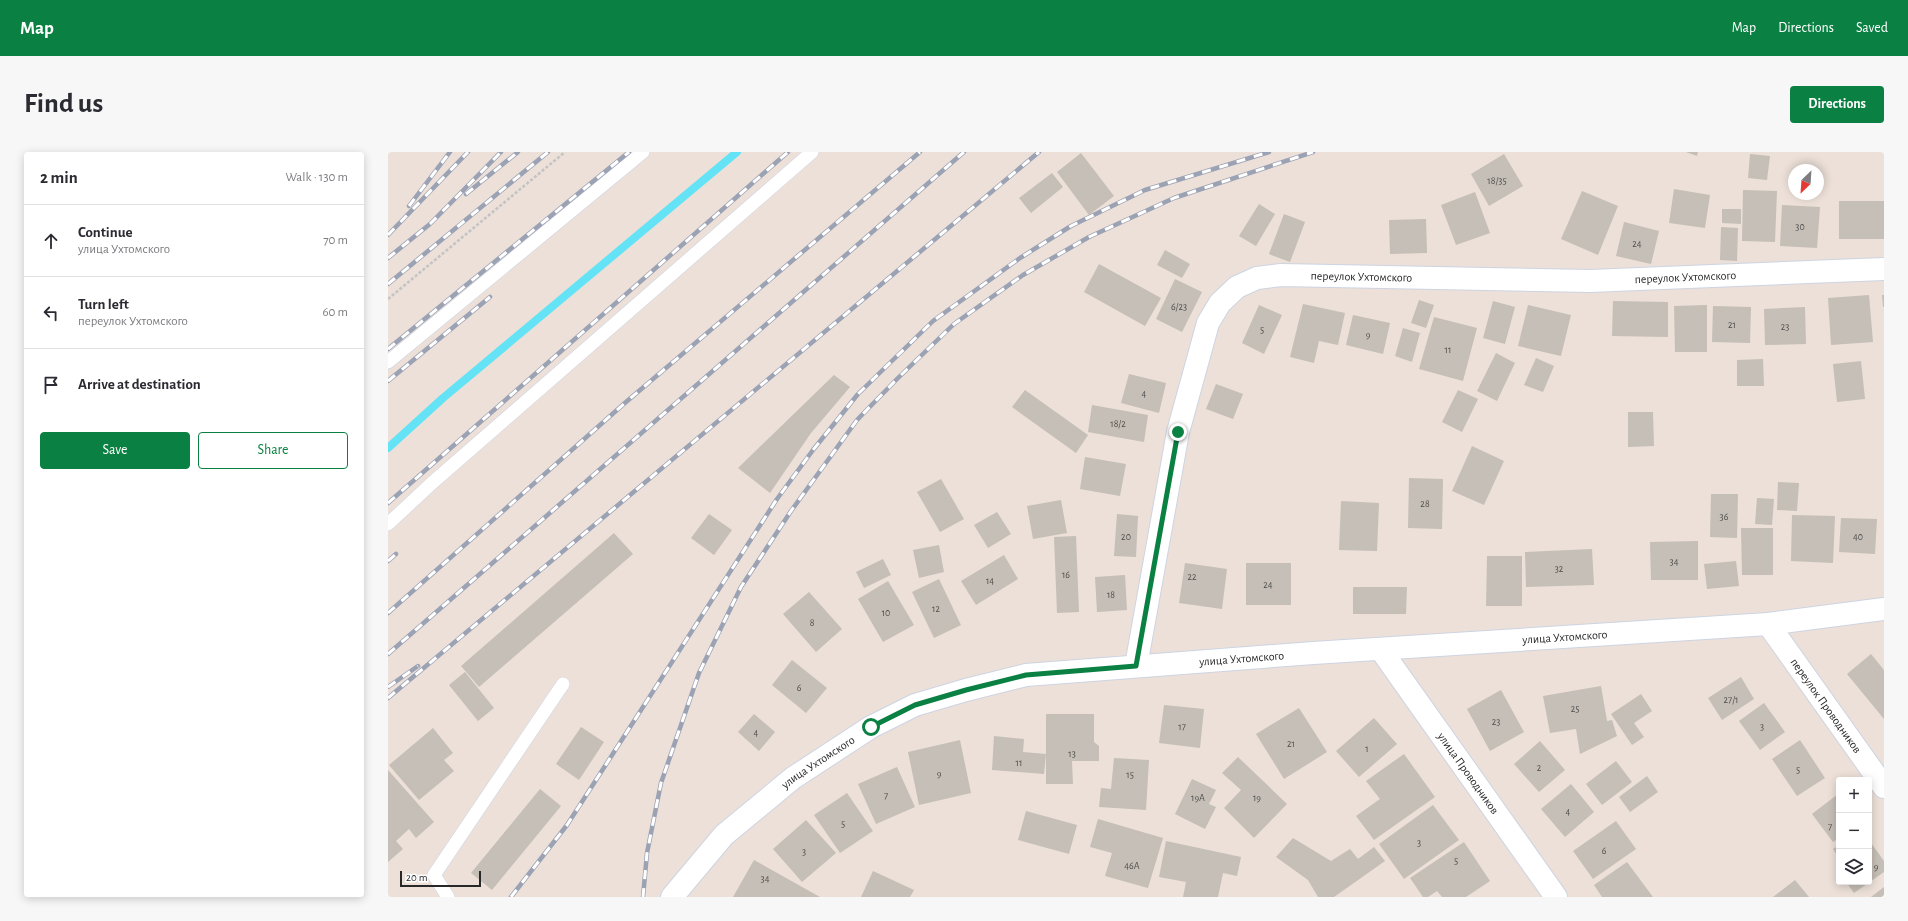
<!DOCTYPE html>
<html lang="en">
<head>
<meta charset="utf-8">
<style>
	body { margin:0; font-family:"Alegreya Sans",sans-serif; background:#f7f7f7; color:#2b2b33 }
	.controls { position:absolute; right:12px; bottom:12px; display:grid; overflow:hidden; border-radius:4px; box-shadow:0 2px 10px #0003 }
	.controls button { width:36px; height:36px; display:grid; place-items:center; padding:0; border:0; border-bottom:1px solid #e1e1e2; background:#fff; color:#2b2b33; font:20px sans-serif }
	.compass { position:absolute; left:1400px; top:12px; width:36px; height:36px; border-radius:50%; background:#fff; box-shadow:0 2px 10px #0003; rotate:205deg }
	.scale { position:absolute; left:12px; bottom:10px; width:81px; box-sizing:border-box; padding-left:4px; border:2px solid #282828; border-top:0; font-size:11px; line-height:14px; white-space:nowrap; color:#282828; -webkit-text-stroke:3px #fff; paint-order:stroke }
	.stop { position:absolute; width:12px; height:12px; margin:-9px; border:3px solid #0b8043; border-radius:50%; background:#fff }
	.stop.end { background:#0b8043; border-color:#fff; box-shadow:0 1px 4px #0008 }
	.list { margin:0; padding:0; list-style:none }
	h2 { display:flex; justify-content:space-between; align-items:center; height:52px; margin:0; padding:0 16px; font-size:17px }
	h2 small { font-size:13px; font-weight:400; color:#7c7c81 }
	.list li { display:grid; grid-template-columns:26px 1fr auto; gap:12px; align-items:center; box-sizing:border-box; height:72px; padding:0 16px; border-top:1px solid #e1e1e2 }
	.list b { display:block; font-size:15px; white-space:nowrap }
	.list p { margin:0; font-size:13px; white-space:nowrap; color:#7c7c81 }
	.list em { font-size:13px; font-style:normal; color:#7c7c81 }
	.actions { display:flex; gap:8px; padding:12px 16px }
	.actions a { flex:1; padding:9px 0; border:1px solid #0b8043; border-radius:4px; text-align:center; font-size:14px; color:#0b8043 }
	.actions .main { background:#0b8043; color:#fff }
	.icon { flex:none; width:22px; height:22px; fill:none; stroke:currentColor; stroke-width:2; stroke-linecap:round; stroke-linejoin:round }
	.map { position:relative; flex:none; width:1496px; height:745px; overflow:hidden; border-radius:4px }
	header { display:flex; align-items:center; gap:24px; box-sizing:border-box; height:56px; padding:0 20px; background:#0b8043; color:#fff }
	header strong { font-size:19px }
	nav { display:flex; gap:22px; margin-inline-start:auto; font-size:14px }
	.intro { display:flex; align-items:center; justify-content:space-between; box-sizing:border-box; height:96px; padding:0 24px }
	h1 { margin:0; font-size:28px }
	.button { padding:10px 18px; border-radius:4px; background:#0b8043; color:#fff; font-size:14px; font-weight:700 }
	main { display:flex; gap:24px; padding:0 24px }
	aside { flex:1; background:#fff; border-radius:4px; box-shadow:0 2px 10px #0003 }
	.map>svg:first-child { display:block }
</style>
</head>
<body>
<header>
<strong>Map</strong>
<nav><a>Map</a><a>Directions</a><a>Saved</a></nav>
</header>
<div class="intro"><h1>Find us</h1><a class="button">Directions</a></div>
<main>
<aside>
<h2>2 min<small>Walk · 130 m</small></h2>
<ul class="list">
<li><svg class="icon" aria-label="ahead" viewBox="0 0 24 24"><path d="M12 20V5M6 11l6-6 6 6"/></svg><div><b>Continue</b><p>улица Ухтомского</p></div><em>70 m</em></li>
<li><svg class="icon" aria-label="left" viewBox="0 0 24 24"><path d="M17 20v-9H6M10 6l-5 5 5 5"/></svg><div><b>Turn left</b><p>переулок Ухтомского</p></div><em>60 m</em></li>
<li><svg class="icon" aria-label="arrive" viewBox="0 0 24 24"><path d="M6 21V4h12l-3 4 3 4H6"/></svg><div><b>Arrive at destination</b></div></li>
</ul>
<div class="actions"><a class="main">Save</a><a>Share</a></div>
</aside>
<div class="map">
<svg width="1496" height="745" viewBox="0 0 1496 745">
	<rect width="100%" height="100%" fill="#ece0d8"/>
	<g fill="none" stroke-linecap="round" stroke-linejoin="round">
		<!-- stream -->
		<path stroke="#63e3f5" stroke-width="8" d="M 0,296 L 55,246 L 349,0"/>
	</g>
	<!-- building -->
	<path fill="#c5bfb7" d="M 1298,0 L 1310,0 L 1309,4 Z
		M 693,1 L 726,44 L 701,63 L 669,20 Z
		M 1116,2 L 1135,34 L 1101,54 L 1083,22 Z
		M 1362,2 L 1382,4 L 1379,28 L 1360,26 Z
		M 664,21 L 675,35 L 643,61 L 631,46 Z
		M 1286,37 L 1322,43 L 1317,76 L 1281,71 Z
		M 1355,38 L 1389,39 L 1387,90 L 1354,89 Z
		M 1194,39 L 1230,54 L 1210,103 L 1173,87 Z
		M 1087,40 L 1102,81 L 1068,93 L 1053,53 Z
		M 1451,49 L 1496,49 L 1496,87 L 1451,87 Z
		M 871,52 L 887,62 L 868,94 L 851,84 Z
		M 1394,53 L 1432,55 L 1429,96 L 1392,94 Z
		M 1334,57 L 1353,57 L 1353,72 L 1334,71 Z
		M 896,62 L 917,70 L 902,110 L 881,102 Z
		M 1038,67 L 1039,101 L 1002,102 L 1001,68 Z
		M 1236,70 L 1271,79 L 1263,112 L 1228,104 Z
		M 1333,75 L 1350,76 L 1349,109 L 1332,108 Z
		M 777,98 L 802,112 L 794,126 L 769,113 Z
		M 711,112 L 773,146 L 757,174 L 696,140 Z
		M 787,127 L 814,140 L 794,180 L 768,167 Z
		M 1481,143 L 1485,190 L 1443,193 L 1440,146 Z
		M 1494,143 L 1496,143 L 1496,155 L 1495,155 Z
		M 1031,148 L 1046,153 L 1038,176 L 1023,171 Z
		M 1105,149 L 1127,155 L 1117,192 L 1095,186 Z
		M 1225,149 L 1280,150 L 1280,185 L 1224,184 Z
		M 915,152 L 957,161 L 950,193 L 931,189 L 926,211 L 902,205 Z
		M 871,153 L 894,163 L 876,202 L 854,191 Z
		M 1140,153 L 1183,163 L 1173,204 L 1130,194 Z
		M 1319,153 L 1319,200 L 1287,200 L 1286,154 Z
		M 1325,154 L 1363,155 L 1362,191 L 1324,190 Z
		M 1417,155 L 1418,192 L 1377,193 L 1376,157 Z
		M 965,163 L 1002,171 L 995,202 L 958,193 Z
		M 1046,165 L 1089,176 L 1075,229 L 1031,217 Z
		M 1015,176 L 1032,181 L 1024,210 L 1007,204 Z
		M 1108,201 L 1127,211 L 1109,249 L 1089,239 Z
		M 1148,206 L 1166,214 L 1155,240 L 1136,233 Z
		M 1375,207 L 1376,234 L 1349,234 L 1349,208 Z
		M 1473,209 L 1477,247 L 1449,250 L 1445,212 Z
		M 741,222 L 778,231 L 771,261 L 733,251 Z
		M 446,223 L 462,235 L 423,281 L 382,341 L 350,316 Z
		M 828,232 L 855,242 L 845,267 L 818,257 Z
		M 637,238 L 700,283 L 688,301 L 624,255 Z
		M 1070,238 L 1090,247 L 1074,280 L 1054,270 Z
		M 704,253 L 760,263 L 756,290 L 700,280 Z
		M 1240,260 L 1265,260 L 1266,294 L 1240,295 Z
		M 1084,294 L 1116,309 L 1096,353 L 1064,339 Z
		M 697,305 L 738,312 L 732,344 L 692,337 Z
		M 1021,326 L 1055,327 L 1054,377 L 1020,376 Z
		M 553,327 L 576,367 L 552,380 L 529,340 Z
		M 1390,330 L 1411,331 L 1409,359 L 1389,358 Z
		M 1323,342 L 1350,342 L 1349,386 L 1322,385 Z
		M 1369,346 L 1386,347 L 1384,373 L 1367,372 Z
		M 673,348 L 679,381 L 645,387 L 639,354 Z
		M 953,349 L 991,351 L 989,399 L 951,398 Z
		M 609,360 L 623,382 L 600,396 L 586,373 Z
		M 321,362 L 344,378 L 326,403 L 303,386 Z
		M 729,362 L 750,364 L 748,405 L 726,404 Z
		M 1404,363 L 1447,364 L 1445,411 L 1403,409 Z
		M 1453,366 L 1489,367 L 1487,402 L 1451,400 Z
		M 1353,376 L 1385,376 L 1385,423 L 1354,423 Z
		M 226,381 L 245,402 L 91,535 L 73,514 Z
		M 688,384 L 691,460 L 669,461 L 666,385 Z
		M 1310,389 L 1310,428 L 1263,428 L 1262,390 Z
		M 551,393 L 556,420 L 531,426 L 525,398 Z
		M 1204,397 L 1206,433 L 1138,435 L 1137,400 Z
		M 616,403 L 630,427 L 588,453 L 573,429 Z
		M 1099,404 L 1134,404 L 1134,454 L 1098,454 Z
		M 495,407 L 503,423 L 476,436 L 468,420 Z
		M 1348,409 L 1351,434 L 1319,437 L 1316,412 Z
		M 797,411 L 839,417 L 834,457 L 791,451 Z
		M 858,411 L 903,411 L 903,453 L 858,453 Z
		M 737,423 L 739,458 L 709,460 L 707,425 Z
		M 551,427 L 573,473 L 546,486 L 524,440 Z
		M 500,429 L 526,473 L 495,490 L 470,447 Z
		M 965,435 L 1019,435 L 1018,462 L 965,462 Z
		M 421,440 L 454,477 L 428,500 L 395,462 Z
		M 1483,502 L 1496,518 L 1496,567 L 1459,522 Z
		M 404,508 L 439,536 L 418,561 L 384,533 Z
		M 77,520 L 106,556 L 90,569 L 61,533 Z
		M 1353,525 L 1366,547 L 1334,568 L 1320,546 Z
		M 1213,534 L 1219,569 L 1224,568 L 1229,584 L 1192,602 L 1188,577 L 1162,581 L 1155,544 Z
		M 1113,538 L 1136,580 L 1102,599 L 1079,557 Z
		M 1253,542 L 1264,559 L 1246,571 L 1256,585 L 1244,593 L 1223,562 Z
		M 1376,551 L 1397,580 L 1372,598 L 1351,569 Z
		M 776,553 L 816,557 L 812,596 L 771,591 Z
		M 911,556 L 939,600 L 896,627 L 868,582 Z
		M 366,562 L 387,580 L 371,599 L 350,580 Z
		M 658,562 L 706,562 L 706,590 L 711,594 L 711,609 L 684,609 L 685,632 L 658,632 Z
		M 986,566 L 1009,592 L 971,625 L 948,599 Z
		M 193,575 L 216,590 L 191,628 L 168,612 Z
		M 45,576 L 65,601 L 56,608 L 66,619 L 31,648 L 1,613 Z
		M 606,584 L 636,587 L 635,600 L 658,602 L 656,622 L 604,618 Z
		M 572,588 L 583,641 L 531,653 L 520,600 Z
		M 1412,588 L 1437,626 L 1409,644 L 1384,607 Z
		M 1152,589 L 1177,618 L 1151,640 L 1126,612 Z
		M 1016,602 L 1047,645 L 986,688 L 968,664 L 992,647 L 978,629 Z
		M 850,605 L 899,652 L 866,686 L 836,656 L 853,638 L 834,621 Z
		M 726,606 L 761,608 L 758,658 L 711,655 L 713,636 L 723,637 Z
		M 1228,609 L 1244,630 L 1214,653 L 1198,632 Z
		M 509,615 L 527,655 L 488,672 L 470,632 Z
		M 0,618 L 46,670 L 28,686 L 21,677 L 8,689 L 15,697 L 0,710 Z
		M 1259,624 L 1270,640 L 1242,660 L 1231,645 Z
		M 804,627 L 828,638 L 821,652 L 828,655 L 817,677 L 787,662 Z
		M 1183,632 L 1206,660 L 1177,685 L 1153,657 Z
		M 152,637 L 173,654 L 104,738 L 83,721 Z
		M 459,641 L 485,679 L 452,701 L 426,663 Z
		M 1450,642 L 1451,686 L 1445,690 L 1424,662 Z
		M 1045,653 L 1071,688 L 1016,727 L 991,692 Z
		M 638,659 L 689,673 L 681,702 L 630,688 Z
		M 710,667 L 775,686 L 760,736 L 717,724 L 724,701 L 702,695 Z
		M 418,668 L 448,701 L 414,730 L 385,697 Z
		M 1228,669 L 1248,697 L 1205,727 L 1185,699 Z
		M 905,686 L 943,709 L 962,697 L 970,707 L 986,695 L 997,709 L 946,745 L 930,745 L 920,728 L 888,705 Z
		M 1481,688 L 1496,709 L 1496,720 L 1466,741 L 1458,730 L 1481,730 Z
		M 778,689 L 853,705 L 849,724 L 835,721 L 830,745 L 795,745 L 798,730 L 771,725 Z
		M 1076,690 L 1102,729 L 1078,745 L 1054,745 L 1049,739 L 1040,745 L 1035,745 L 1022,726 Z
		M 1451,693 L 1451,706 L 1445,697 Z
		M 366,708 L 432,745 L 345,745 Z
		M 1239,710 L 1265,745 L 1214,745 L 1206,733 Z
		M 485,719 L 526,738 L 522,745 L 473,745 Z
		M 1407,728 L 1421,745 L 1385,745 Z
		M 1496,735 L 1496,745 L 1483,745 Z"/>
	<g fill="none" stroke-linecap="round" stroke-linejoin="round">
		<!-- lane casing -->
		<g stroke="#cdd4e2" stroke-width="14">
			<path id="lane" d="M 0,210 L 255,0
				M 0,372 L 44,331 L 424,0
				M 60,745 L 46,723 L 175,532"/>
		</g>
		<!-- street casing -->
		<g stroke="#cdd4e2" stroke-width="24">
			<g id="street">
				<path id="s1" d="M 1380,472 L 1496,635"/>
				<path id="s2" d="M 993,498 L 1168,745"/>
				<path id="s3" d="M 748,514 L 790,280 L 820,171 L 832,151 L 849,135 L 869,126 L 893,123 L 1202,129 L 1496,117"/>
			</g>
		</g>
		<!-- secondary casing -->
		<g stroke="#cdd4e2" stroke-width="24">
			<g id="secondary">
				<path id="s4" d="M 284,745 L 336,683 L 405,626 L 483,575 L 527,553 L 578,538 L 638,523 L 925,501 L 1380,472 L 1496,457"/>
			</g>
		</g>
		<!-- path -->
		<path stroke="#c3c3c3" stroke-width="2.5" stroke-dasharray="3 2" stroke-linecap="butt" d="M 0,147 L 177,0"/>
		<!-- lane -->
		<use href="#lane" stroke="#fff" stroke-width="13"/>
		<!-- street -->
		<use href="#street" stroke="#fff" stroke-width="22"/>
		<!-- secondary -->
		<use href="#secondary" stroke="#fff" stroke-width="22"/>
		<!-- rail casing -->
		<g stroke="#9ba2b4" stroke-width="4.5">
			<path id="rail" d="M 78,42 L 130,0
				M 21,54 L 62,0
				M 0,83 L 80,0
				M 0,106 L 42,72 L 113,0
				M 0,132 L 160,0
				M 0,197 L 241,0
				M 0,229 L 102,145
				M 0,351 L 400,0
				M 0,409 L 8,402
				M 0,461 L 238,250 L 532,0
				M 0,502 L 576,0
				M 0,535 L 30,514
				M 0,546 L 651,0
				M 123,745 L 179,673 L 389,347 L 425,298 L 470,242 L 545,169 L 632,106 L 683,74 L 757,38 L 881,0
				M 255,745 L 259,701 L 273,631 L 311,521 L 353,435 L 403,359 L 469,268 L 510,226 L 566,172 L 635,123 L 701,85 L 786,46 L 925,0"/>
		</g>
		<!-- rail -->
		<use href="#rail" stroke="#fff" stroke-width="3" stroke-dasharray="9" stroke-linecap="butt"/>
	</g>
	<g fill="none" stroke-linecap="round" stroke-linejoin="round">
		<!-- route -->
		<path stroke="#0b8043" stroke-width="5" d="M 483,575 L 527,553 L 578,538 L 638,523 L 748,514 L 790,280"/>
	</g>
	<g text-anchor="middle" stroke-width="4" stroke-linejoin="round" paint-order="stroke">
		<!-- number labels -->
		<g font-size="10" fill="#4f4e4c">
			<text x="1109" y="32">18/35</text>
			<text x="1412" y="78">30</text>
			<text x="1249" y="95">24</text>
			<text x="791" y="158">6/23</text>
			<text x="1344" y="176">21</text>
			<text x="1397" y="178">23</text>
			<text x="874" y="181">5</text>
			<text x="980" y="186">9</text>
			<text x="1060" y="201">11</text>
			<text x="756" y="245">4</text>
			<text x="730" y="275">18/2</text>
			<text x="1037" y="355">28</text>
			<text x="1336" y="368">36</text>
			<text x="738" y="388">20</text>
			<text x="1470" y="388">40</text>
			<text x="1286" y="413">34</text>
			<text x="1171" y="420">32</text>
			<text x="678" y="426">16</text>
			<text x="804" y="428">22</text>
			<text x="602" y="432">14</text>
			<text x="880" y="436">24</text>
			<text x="723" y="446">18</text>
			<text x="548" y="460">12</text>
			<text x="498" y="464">10</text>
			<text x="424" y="474">8</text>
			<text x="411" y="539">6</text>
			<text x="1343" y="551">27/1</text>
			<text x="1187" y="560">25</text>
			<text x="1108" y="573">23</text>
			<text x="794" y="578">17</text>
			<text x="1374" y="578">3</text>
			<text x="368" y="584">4</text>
			<text x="903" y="595">21</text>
			<text x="979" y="600">1</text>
			<text x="684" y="605">13</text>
			<text x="631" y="614">11</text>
			<text x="1151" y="619">2</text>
			<text x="1410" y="621">5</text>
			<text x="551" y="625">9</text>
			<text x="742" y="626">15</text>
			<text x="498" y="647">7</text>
			<text x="810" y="649">19А</text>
			<text x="869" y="649">19</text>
			<text x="1180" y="663">4</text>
			<text x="455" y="675">5</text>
			<text x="1442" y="678">7</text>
			<text x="1031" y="694">3</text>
			<text x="1216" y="702">6</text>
			<text x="416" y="703">3</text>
			<text x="1068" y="712">5</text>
			<text x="744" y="717">46А</text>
			<text x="1488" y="718">9</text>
			<text x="377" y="730">34</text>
		</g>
		<!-- street labels -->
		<g font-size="12" fill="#282828" stroke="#fff">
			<text dy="4" stroke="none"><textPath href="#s3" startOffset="524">переулок Ухтомского</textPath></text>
			<text dy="4" stroke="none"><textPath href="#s3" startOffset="848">переулок Ухтомского</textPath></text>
			<text dy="4" stroke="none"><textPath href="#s4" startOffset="968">улица Ухтомского</textPath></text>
			<text dy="4" stroke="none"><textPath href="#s4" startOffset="644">улица Ухтомского</textPath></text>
			<text dy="4" stroke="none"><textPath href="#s1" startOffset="100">переулок Проводников</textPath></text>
			<text dy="4" stroke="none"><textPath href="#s4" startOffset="200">улица Ухтомского</textPath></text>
			<text dy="4" stroke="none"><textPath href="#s2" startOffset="151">улица Проводников</textPath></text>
		</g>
	</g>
</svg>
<div class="controls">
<button>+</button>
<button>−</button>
<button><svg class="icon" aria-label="layers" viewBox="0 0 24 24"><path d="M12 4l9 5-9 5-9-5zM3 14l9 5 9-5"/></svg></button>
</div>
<svg class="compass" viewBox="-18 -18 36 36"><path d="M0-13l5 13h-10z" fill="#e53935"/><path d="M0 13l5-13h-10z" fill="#7c7c81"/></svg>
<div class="scale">20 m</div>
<div class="stop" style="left:483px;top:575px"></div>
<div class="stop end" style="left:790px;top:280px"></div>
</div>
</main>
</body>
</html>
